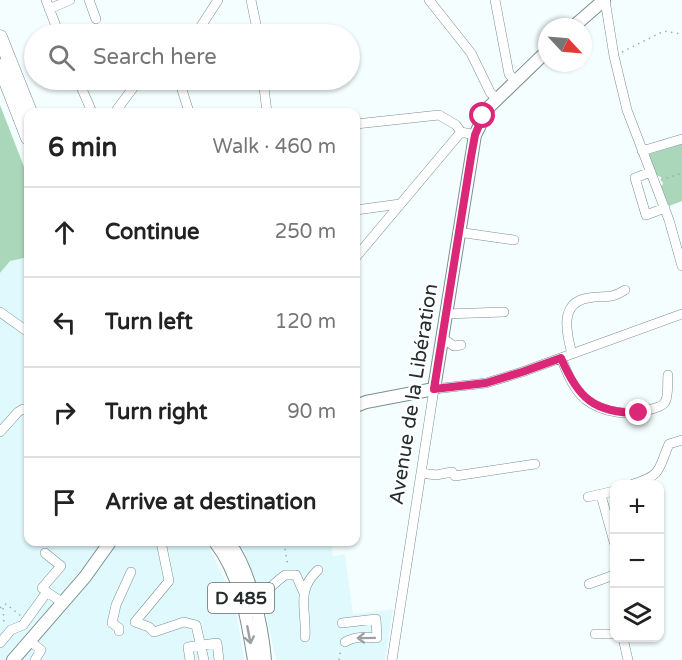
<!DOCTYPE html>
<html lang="en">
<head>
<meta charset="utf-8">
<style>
	body { margin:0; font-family:"Varela Round",sans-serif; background:#f2f2f2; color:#222 }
	.controls { position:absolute; right:18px; bottom:18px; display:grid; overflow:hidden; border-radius:12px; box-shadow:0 2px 4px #0004 }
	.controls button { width:54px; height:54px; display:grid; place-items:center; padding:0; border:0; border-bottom:2px solid #e0e0e0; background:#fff; color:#222; font:30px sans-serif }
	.compass { position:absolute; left:538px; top:18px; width:54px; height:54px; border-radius:50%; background:#fff; box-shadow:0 2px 4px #0004; rotate:116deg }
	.stop { position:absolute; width:18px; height:18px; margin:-14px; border:4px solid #db2777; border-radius:50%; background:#fff }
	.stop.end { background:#db2777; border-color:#fff; box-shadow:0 2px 6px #0008 }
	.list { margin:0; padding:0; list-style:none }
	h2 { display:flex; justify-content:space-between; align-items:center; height:78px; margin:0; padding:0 24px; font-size:26px }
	h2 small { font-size:20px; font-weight:400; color:#767676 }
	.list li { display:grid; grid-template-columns:39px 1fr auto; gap:18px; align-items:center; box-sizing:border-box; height:90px; padding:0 24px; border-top:2px solid #e0e0e0 }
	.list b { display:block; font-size:22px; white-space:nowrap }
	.list em { font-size:20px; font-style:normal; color:#767676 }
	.icon { flex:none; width:33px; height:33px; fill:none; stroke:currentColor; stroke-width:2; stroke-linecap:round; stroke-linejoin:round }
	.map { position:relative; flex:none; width:682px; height:660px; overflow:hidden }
	.search { position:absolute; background:#fff; box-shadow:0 2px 4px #0004; left:24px; top:24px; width:336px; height:66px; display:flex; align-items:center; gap:15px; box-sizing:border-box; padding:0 21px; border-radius:33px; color:#767676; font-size:22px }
	.panel { position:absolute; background:#fff; box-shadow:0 2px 4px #0004; left:24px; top:108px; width:336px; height:438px; border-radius:12px }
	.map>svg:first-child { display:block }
</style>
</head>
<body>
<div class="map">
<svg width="682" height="660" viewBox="0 0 682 660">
	<rect width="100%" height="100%" fill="#f5feff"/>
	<!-- built -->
	<path fill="#e0f9fd" d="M 28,257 L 28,542 L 206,542 L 234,598 L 244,660 L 0,660 L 0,273 L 10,260 Z
		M 238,542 L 331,542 L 333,556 L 345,554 L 353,614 L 393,609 L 385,660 L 276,660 L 264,605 L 243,548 Z"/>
	<!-- green -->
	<path fill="#aad6b9" d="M 0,105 L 28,177 L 28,257 L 10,261 L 0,273 Z
		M 682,144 L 682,201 L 669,206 L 661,186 L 663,184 L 661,177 L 656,175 L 648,157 L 650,154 Z"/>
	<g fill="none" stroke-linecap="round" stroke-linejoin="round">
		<!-- minor casing -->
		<g stroke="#7b8f92" stroke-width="10">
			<path id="minor" d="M 46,0 L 59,34
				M 89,0 L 96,19
				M 251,0 L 258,34
				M 429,0 L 471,53 L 490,92 L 496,99
				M 495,0 L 509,74 L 515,81
				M 605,0 L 614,56 L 627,110 L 669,220 L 682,266
				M 49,9 L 70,0
				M 196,34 L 218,0
				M 78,80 L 92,112
				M 179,80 L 189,112
				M 263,80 L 267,112
				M 115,112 L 139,80
				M 356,124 L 439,115 L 456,125 L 461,132
				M 642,151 L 682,139
				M 651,172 L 635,178 L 646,215 L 665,208
				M 356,210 L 400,204
				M 458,232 L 514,240
				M 356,257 L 461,132 L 475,135
				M 0,312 L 28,332
				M 445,314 L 504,312
				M 442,338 L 454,346 L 461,345
				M 572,354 C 567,335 558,303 588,298 C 605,295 609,300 625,290
				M 561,358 C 567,372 573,389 585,399 C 604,414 630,416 652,409 C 657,407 662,407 665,402 C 669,396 667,383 668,375
				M 0,432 L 18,412 L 23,409 L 28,410
				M 421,473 L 436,475 L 452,472 L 455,476 L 535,464
				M 633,484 C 663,475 658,469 669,444 L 682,440
				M 601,495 L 614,542
				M 588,497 L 614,491
				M 161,542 L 169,581 L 135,622 L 149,627 L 154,632 L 184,622 L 196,625 L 204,660
				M 45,553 L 61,566 L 42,588 L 47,592
				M 589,584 L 614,575
				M 261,611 C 259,595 272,585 285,575 L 296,575 L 303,591
				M 342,623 L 376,619 L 377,638 C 366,637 355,636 345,642
				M 119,631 L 119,628 L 112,623 L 116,605 L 131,572
				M 595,634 L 614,634
				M 305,637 C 307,610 295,591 318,570
				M 623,638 L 628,660
				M 30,641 L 41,650 L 35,660
				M 0,643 L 11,630 L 23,625 L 47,592 L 63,603
				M 190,660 L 188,647 L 217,643 L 219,660
				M 392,660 L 434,389 L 486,383 L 522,372 L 682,314"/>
		</g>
		<!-- major casing -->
		<g stroke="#7b8f92" stroke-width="14">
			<path id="major" d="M 573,27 L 604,0
				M 356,406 L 366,402 L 434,389 L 475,135 L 489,107 L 547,51
				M 215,542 C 241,575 247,619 254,660
				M 229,542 C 250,571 262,624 265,660
				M 13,660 L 85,577 L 110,542"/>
		</g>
		<!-- highway casing -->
		<g stroke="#7b8f92" stroke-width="15">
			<path id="highway" d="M 0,37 L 30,112
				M 0,66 L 28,138"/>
		</g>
		<!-- path -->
		<path stroke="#a2abac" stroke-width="1.5" stroke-dasharray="1.5 4.5" stroke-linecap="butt" d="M 622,52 L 664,31 L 682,34
			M 190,89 L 207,80
			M 661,180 L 682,173
			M 285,549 L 288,566
			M 0,608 L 6,604 L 21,616
			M 3,608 L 4,625
			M 339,660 L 341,649"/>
		<!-- minor -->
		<use href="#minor" stroke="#fff" stroke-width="9"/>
		<!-- major -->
		<use href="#major" stroke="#fff" stroke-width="12"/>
		<!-- highway -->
		<use href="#highway" stroke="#fff" stroke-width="14"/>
	</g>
	<!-- one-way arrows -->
	<defs><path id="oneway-shaft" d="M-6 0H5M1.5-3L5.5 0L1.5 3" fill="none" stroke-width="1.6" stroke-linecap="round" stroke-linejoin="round" transform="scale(1.5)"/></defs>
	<g stroke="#9ca0a0">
		<use href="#oneway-shaft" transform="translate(249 635) rotate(79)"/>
		<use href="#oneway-shaft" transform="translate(366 638) rotate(179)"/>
	</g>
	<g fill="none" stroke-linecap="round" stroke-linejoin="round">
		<!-- route -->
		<path stroke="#db2777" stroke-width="8" d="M 483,116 L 475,135 L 471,157 L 434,389 L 486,383 L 522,372 L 561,358 C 578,398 594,413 639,413"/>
	</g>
	<g text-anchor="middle" stroke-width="4.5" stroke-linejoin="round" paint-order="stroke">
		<!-- shield labels -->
		<rect fill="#fff" stroke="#666b6c" stroke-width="1.5" x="208" y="583" width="66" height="30" rx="4.5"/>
		<g font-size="18" font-weight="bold" fill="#242c2d">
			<text x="241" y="604">D 485</text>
		</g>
		<!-- street labels -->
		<g font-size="20" fill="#242c2d" stroke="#fff">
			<text transform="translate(413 394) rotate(-81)" y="7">Avenue de la Libération</text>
		</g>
	</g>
</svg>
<div class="controls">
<button>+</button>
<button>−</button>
<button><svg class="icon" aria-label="layers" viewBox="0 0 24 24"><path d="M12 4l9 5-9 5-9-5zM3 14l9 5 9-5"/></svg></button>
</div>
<svg class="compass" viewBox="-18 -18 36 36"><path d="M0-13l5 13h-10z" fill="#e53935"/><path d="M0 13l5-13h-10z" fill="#767676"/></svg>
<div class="stop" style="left:483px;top:116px"></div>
<div class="stop end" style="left:639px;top:413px"></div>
<div class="search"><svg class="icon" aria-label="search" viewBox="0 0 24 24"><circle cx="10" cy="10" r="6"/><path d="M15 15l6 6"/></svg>Search here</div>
<section class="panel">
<h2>6 min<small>Walk · 460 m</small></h2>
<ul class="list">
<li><svg class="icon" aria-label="ahead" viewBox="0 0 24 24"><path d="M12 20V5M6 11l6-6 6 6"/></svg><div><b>Continue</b></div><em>250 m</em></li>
<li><svg class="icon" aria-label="left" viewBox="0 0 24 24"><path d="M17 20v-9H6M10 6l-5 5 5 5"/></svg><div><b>Turn left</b></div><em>120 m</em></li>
<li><svg class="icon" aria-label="right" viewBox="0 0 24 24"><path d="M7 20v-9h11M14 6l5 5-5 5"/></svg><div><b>Turn right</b></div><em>90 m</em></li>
<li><svg class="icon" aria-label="arrive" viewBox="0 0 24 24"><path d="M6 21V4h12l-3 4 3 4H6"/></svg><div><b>Arrive at destination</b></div></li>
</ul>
</section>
</div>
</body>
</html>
